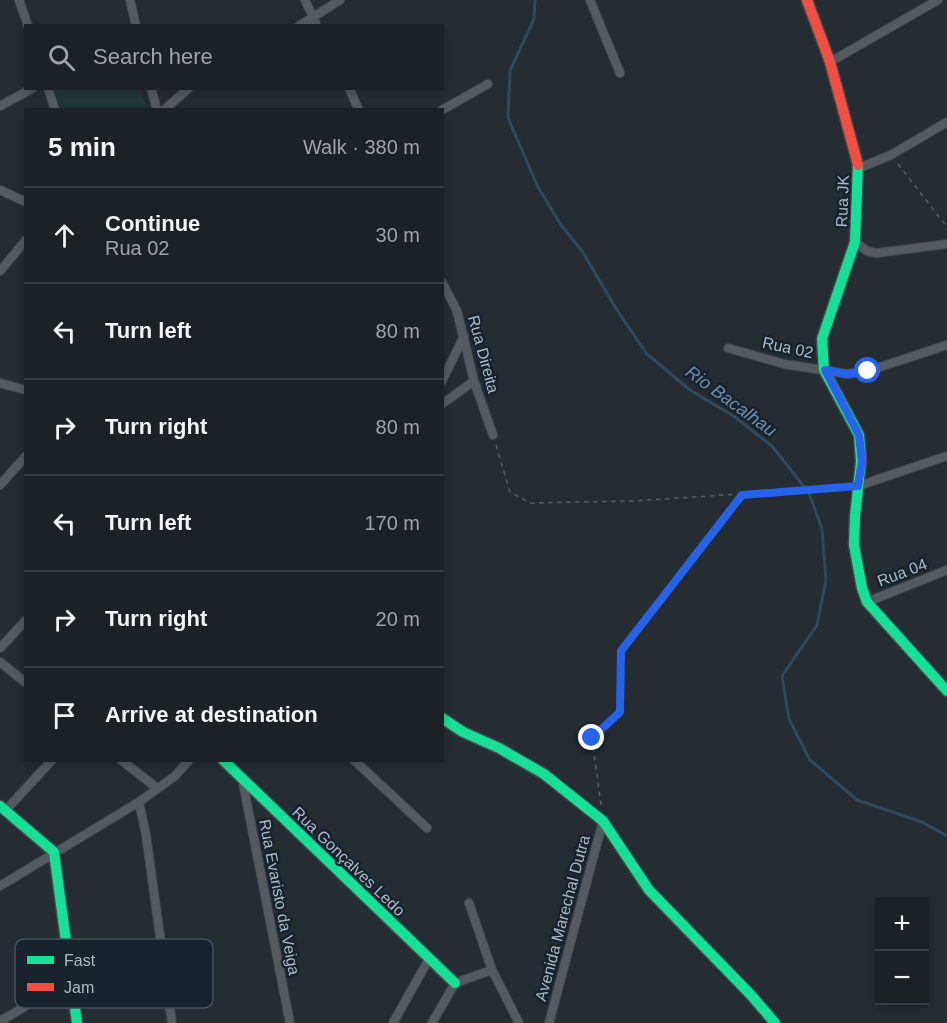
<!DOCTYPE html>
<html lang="en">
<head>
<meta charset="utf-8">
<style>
	body { margin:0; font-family:Helvetica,sans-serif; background:#292e32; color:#f1f3f6 }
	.controls { position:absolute; right:18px; bottom:18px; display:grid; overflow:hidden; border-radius:0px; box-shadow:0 3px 9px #0003 }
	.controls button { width:54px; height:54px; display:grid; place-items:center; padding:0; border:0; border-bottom:2px solid #3a3e43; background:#1c2126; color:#f1f3f6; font:30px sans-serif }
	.stop { position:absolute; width:18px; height:18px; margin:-14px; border:4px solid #2563eb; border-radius:50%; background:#fff }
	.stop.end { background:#2563eb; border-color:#fff; box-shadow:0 2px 6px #0008 }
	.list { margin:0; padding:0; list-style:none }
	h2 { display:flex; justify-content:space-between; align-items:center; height:78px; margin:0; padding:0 24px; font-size:26px }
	h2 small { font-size:20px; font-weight:400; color:#a0a3a7 }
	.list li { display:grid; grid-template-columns:39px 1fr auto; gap:18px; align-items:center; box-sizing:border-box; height:96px; padding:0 24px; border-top:2px solid #3a3e43 }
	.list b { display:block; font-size:22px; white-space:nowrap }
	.list p { margin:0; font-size:20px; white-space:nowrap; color:#a0a3a7 }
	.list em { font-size:20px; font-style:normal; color:#a0a3a7 }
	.icon { flex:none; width:33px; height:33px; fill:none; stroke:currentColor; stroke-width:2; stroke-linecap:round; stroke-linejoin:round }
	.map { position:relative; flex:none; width:947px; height:1023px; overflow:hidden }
	.search { position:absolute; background:#1c2126; box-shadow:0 3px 9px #0003; left:24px; top:24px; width:420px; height:66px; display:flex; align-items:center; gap:15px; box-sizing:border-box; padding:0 21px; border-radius:0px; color:#a0a3a7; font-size:22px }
	.panel { position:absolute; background:#1c2126; box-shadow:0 3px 9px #0003; left:24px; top:108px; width:420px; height:654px; border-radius:0px }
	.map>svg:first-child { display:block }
</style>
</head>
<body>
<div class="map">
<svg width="947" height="1023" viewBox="0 0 947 1023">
	<rect width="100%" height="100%" fill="#252c32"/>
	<!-- green -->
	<path fill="#223738" d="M 54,89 L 141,89 L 146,109 L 61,109 Z"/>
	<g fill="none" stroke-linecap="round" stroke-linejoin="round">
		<!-- stream -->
		<path stroke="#30485c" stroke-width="3" d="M 535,0 L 534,19 L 510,71 L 508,118 L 538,187 L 561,225 L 582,251 L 617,310 L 646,353 L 690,390 L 735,417 L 772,446 L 809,493 L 822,529 L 826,580 L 817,625 L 782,676 L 789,719 L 810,760 L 857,800 L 922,822 L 947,836"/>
		<!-- street casing -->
		<g stroke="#42484d" stroke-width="10">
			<path id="street" d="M 19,0 L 28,26
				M 130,0 L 136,26
				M 305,0 L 317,26
				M 590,0 L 620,73
				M 299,26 L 340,0
				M 830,62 L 938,0
				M 48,88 L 55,110
				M 151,88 L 157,110
				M 349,88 L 359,110
				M 0,106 L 33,88
				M 164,110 L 189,88
				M 442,110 L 488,84
				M 859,168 L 891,155 L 947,122
				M 0,190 L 26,202
				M 855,242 L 867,251 L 877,253 L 947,244
				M 0,271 L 26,240
				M 442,282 L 457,311 L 474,381 L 493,435
				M 728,348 L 784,364 L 847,374 L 868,371 L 947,345
				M 442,381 L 464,336
				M 0,383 L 26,390
				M 442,404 L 474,381
				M 0,485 L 26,456
				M 858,486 L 947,456
				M 867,602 L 947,570
				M 0,648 L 26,620
				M 0,662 L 26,683
				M 121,760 L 157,788
				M 354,760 L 427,828
				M 242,778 L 290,1023
				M 139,802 L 146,835 L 172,1023
				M 6,810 L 52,760
				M 0,886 L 139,802 L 175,776 L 189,760
				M 469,903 L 492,970 L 519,1023
				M 0,1021 L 18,1011 L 71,976
				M 393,1023 L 429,959
				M 432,1023 L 455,983 L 492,970
				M 549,1023 L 603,821"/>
		</g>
		<!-- fast casing -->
		<g stroke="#42484d" stroke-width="13">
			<path id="fast" d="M 858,165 L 855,242 L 822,339 L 824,370 L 859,435 L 861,461 L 855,516 L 854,545 L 862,588 L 867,602 L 947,691
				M 442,718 L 463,732 L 499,748 L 544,774 L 603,821 L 649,890 L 751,995 L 775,1023
				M 223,760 L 455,983
				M 0,806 L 54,852 L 77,1023"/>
		</g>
		<!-- jam casing -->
		<g stroke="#42484d" stroke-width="13">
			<path id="jam" d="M 807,0 L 830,62 L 858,165"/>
		</g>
		<!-- path -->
		<path stroke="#565e64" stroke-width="1.5" stroke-dasharray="4.5 4.5" stroke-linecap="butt" d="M 898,164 L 947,227
			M 496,445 L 510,492 L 530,503 L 633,501 L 846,487
			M 601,805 L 592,738 L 620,712 L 621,651 L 742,495"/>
		<!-- street -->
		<use href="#street" stroke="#545a60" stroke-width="8"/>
		<!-- fast -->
		<use href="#fast" stroke="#16e098" stroke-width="10"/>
		<!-- jam -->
		<use href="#jam" stroke="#f24e42" stroke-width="10"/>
	</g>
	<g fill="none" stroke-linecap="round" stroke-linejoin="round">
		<!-- route -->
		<path stroke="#2563eb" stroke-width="8" d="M 592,738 L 620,712 L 621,651 L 742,495 L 858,486 L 862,461 L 859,435 L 825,370 L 847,374 L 868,371"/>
	</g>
	<g text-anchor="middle" stroke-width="5" stroke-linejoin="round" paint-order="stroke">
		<!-- street labels -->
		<g font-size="16" fill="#acb9c5" stroke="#18232d">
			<text transform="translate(842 201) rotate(-88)" y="6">Rua JK</text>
			<text transform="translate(788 347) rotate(12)" y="6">Rua 02</text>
			<text transform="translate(484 354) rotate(75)" y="6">Rua Direita</text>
			<text transform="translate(902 572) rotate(-21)" y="6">Rua 04</text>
			<text transform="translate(349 861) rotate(44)" y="6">Rua Gonçalves Ledo</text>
			<text transform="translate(280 897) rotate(79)" y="6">Rua Evaristo da Veiga</text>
			<text transform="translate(562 918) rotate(-75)" y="6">Avenida Marechal Dutra</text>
		</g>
		<!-- water labels -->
		<g font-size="18" font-style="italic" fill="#6b8eab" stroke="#18232d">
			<text transform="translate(731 401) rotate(36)" y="6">Rio Bacalhau</text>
		</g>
	</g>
	<!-- legend -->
	<rect x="15" y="939" width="198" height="69" rx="9" fill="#18232d" stroke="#44505b" stroke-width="1.5"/>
	<rect x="27" y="956" width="27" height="8" fill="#16e098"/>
	<rect x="27" y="983" width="27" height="8" fill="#f24e42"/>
	<g font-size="16" fill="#acb9c5">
		<text x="64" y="966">Fast</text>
		<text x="64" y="993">Jam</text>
	</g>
</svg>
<div class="controls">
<button>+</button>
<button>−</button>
</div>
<div class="stop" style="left:868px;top:371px"></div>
<div class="stop end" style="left:592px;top:738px"></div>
<div class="search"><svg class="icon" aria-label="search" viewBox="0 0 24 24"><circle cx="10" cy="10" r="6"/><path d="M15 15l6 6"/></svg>Search here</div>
<section class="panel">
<h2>5 min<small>Walk · 380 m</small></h2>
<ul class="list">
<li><svg class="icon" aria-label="ahead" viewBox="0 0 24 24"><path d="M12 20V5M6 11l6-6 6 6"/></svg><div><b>Continue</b><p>Rua 02</p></div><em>30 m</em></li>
<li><svg class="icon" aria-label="left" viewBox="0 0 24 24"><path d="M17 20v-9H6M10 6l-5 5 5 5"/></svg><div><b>Turn left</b></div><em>80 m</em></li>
<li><svg class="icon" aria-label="right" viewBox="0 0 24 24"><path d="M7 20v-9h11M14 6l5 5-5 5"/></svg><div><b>Turn right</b></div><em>80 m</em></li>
<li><svg class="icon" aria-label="left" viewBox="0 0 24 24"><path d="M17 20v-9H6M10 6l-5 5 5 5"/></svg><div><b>Turn left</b></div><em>170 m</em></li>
<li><svg class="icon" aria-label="right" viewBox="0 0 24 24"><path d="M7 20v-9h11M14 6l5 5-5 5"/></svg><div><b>Turn right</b></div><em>20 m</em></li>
<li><svg class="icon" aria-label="arrive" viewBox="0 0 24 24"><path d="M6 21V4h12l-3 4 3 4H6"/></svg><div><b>Arrive at destination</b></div></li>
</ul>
</section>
</div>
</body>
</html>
